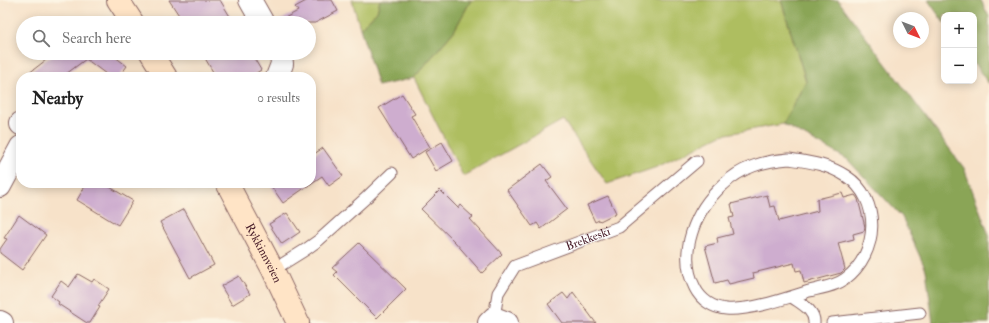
<!DOCTYPE html>
<html lang="en">
<head>
<meta charset="utf-8">
<style>
	body { margin:0; font-family:"IM FELL Double Pica",serif; background:#f2f2f2; color:#222 }
	.controls { position:absolute; right:12px; top:12px; display:grid; overflow:hidden; border-radius:8px; box-shadow:0 2px 10px #0003 }
	.controls button { width:36px; height:36px; display:grid; place-items:center; padding:0; border:0; border-bottom:1px solid #e0e0e0; background:#fff; color:#222; font:20px sans-serif }
	.compass { position:absolute; left:893px; top:12px; width:36px; height:36px; border-radius:50%; background:#fff; box-shadow:0 2px 10px #0003; rotate:132deg }
	.list { margin:0; padding:0; list-style:none }
	h2 { display:flex; justify-content:space-between; align-items:center; height:52px; margin:0; padding:0 16px; font-size:17px }
	h2 small { font-size:13px; font-weight:400; color:#767676 }
	.icon { flex:none; width:22px; height:22px; fill:none; stroke:currentColor; stroke-width:2; stroke-linecap:round; stroke-linejoin:round }
	.map { position:relative; flex:none; width:989px; height:323px; overflow:hidden }
	.search { position:absolute; background:#fff; box-shadow:0 2px 10px #0003; left:16px; top:16px; width:300px; height:44px; display:flex; align-items:center; gap:10px; box-sizing:border-box; padding:0 14px; border-radius:22px; color:#767676; font-size:15px }
	.panel { position:absolute; background:#fff; box-shadow:0 2px 10px #0003; left:16px; top:72px; width:300px; height:116px; border-radius:16px }
	.map>svg:first-child { display:block }
</style>
</head>
<body>
<div class="map">
<svg width="989" height="323" viewBox="0 0 989 323">
	<rect width="100%" height="100%" fill="#fcf5e5"/>
	<filter id="ink" filterUnits="userSpaceOnUse"><feTurbulence type="fractalNoise" baseFrequency=".025" numOctaves="2"/><feDisplacementMap in="SourceGraphic" scale="8" xChannelSelector="R" yChannelSelector="G"/><feConvolveMatrix kernelMatrix="1 2 1 2 8 2 1 2 1" color-interpolation-filters="sRGB"/></filter>
	<filter id="wash" filterUnits="userSpaceOnUse"><feTurbulence type="fractalNoise" baseFrequency=".012" numOctaves="4" result="noise"/><feDisplacementMap in="SourceGraphic" scale="16" xChannelSelector="R" yChannelSelector="G"/><feGaussianBlur stdDeviation="0.9" result="paint"/><feColorMatrix in="noise" values="0 0 0 0 0 0 0 0 0 0 0 0 0 0 0 0 0 1.4 0 .05"/><feComposite in="paint" operator="in"/></filter>
	<g filter="url(#wash)">
		<rect width="100%" height="100%" fill="#f7e2c9"/>
		<!-- green -->
		<path fill="#aebe60" stroke="#7c6e46" d="M 352,0 L 380,0 L 377,12 L 360,28 Z
			M 471,0 L 781,0 L 806,81 L 783,124 L 721,135 L 657,167 L 607,184 L 563,120 L 463,176 L 414,78 L 454,31 Z"/>
		<!-- forest -->
		<path fill="#8aa556" stroke="#6a6240" d="M 380,0 L 471,0 L 454,31 L 414,78 L 378,86 L 360,28 L 377,12 Z
			M 781,0 L 838,0 L 964,168 L 989,235 L 989,323 L 933,323 L 926,270 L 902,217 L 847,159 L 783,124 L 806,81 Z
			M 928,0 L 981,0 L 989,17 L 989,84 L 974,64 L 974,15 L 944,15 L 944,23 Z"/>
		<g id="blocks">
			<!-- building -->
			<path fill="#ceadcf" d="M 169,0 L 220,0 L 234,23 L 184,23 Z
				M 308,0 L 332,0 L 338,11 L 315,23 L 275,23 L 298,11 L 295,7 Z
				M 55,53 L 110,53 L 127,66 L 119,77 L 110,77 L 86,59 L 62,77 L 24,77 Z
				M 202,53 L 251,53 L 261,70 L 250,77 L 216,77 Z
				M 402,94 L 415,114 L 411,116 L 430,147 L 411,159 L 379,108 Z
				M 442,142 L 453,161 L 436,171 L 425,152 Z
				M 323,148 L 343,176 L 329,186 L 322,176 L 283,203 L 269,183 L 311,183 L 311,156 Z
				M 542,164 L 552,177 L 546,181 L 567,209 L 541,229 L 537,223 L 532,226 L 507,190 Z
				M 87,183 L 103,183 L 133,201 L 118,225 L 77,200 Z
				M 440,190 L 458,208 L 460,205 L 473,217 L 470,219 L 502,254 L 482,273 L 455,242 L 421,209 Z
				M 842,193 L 844,198 L 855,195 L 858,199 L 865,227 L 864,231 L 853,234 L 854,239 L 838,243 L 845,269 L 841,273 L 804,283 L 801,270 L 796,271 L 794,263 L 753,273 L 754,278 L 729,284 L 727,280 L 715,283 L 705,246 L 718,243 L 717,238 L 733,234 L 729,218 L 734,217 L 731,204 L 767,195 L 770,207 L 775,206 L 779,221 L 818,211 L 817,199 Z
				M 608,196 L 616,213 L 600,221 L 599,220 L 595,222 L 587,205 Z
				M 184,209 L 214,265 L 190,278 L 160,222 Z
				M 287,213 L 300,232 L 282,244 L 269,224 Z
				M 19,215 L 46,235 L 22,270 L 0,253 L 0,249 L 7,239 L 4,238 Z
				M 359,243 L 406,289 L 377,318 L 334,275 L 337,272 L 332,268 Z
				M 78,274 L 92,282 L 94,279 L 109,289 L 98,306 L 100,307 L 90,323 L 87,323 L 58,304 L 59,302 L 51,296 L 61,281 L 69,287 Z
				M 239,276 L 250,294 L 232,305 L 221,286 Z
				M 573,292 L 596,323 L 562,323 L 548,304 L 563,293 L 568,299 Z"/>
		</g>
	</g>
	<g filter="url(#ink)">
		<use href="#blocks" fill-opacity="0" stroke="#876362" stroke-width="1"/>
		<g fill="none" stroke-linecap="round" stroke-linejoin="round">
			<!-- lane casing -->
			<g stroke="#876362" stroke-width="13">
				<g id="lane">
					<path d="M 789,159 C 809,162 828,164 846,176 C 882,199 879,254 845,279 C 834,287 819,288 806,292 C 784,299 749,311 726,309 C 713,308 701,300 695,288 C 677,253 695,210 723,185 C 741,167 764,161 789,159 Z"/>
					<path d="M 273,270 L 305,250 L 319,240 L 367,197 L 392,173"/>
					<path d="M 792,297 C 801,304 815,310 814,323"/>
					<path id="s1" d="M 494,318 L 498,293 L 515,266 L 619,227 L 697,161"/>
					<path d="M 832,323 L 920,313"/>
				</g>
			</g>
			<!-- street casing -->
			<g stroke="#876362" stroke-width="24">
				<path id="street" d="M 250,0 L 263,23
					M 277,77 L 282,64 L 281,53
					M 21,123 L 21,124
					M 0,186 L 21,147
					M 0,322 L 2,323
					M 489,323 L 494,318 L 507,323"/>
			</g>
			<!-- secondary casing -->
			<g stroke="#876362" stroke-width="24">
				<g id="secondary">
					<path d="M 118,0 L 133,23"/>
					<path d="M 151,53 L 166,77"/>
					<path id="s2" d="M 227,183 L 273,270 L 298,323"/>
				</g>
			</g>
			<!-- lane -->
			<use href="#lane" stroke="#fff" stroke-width="11"/>
			<!-- street -->
			<use href="#street" stroke="#fff" stroke-width="22"/>
			<!-- secondary -->
			<use href="#secondary" stroke="#ffe4c6" stroke-width="22"/>
		</g>
	</g>
	<g text-anchor="middle" stroke-width="3" stroke-linejoin="round" paint-order="stroke">
		<!-- street labels -->
		<g font-size="12" fill="#4a1f2b" stroke="#fcf5e5">
			<text dy="4" stroke="none"><textPath href="#s1" startOffset="135">Brekkeski</textPath></text>
			<text dy="4" stroke="none"><textPath href="#s2" startOffset="79">Rykkinnveien</textPath></text>
		</g>
	</g>
</svg>
<div class="controls">
<button>+</button>
<button>−</button>
</div>
<svg class="compass" viewBox="-18 -18 36 36"><path d="M0-13l5 13h-10z" fill="#e53935"/><path d="M0 13l5-13h-10z" fill="#767676"/></svg>
<div class="search"><svg class="icon" aria-label="search" viewBox="0 0 24 24"><circle cx="10" cy="10" r="6"/><path d="M15 15l6 6"/></svg>Search here</div>
<section class="panel">
<h2>Nearby<small>0 results</small></h2>
<ul class="list">
</ul>
</section>
</div>
</body>
</html>
